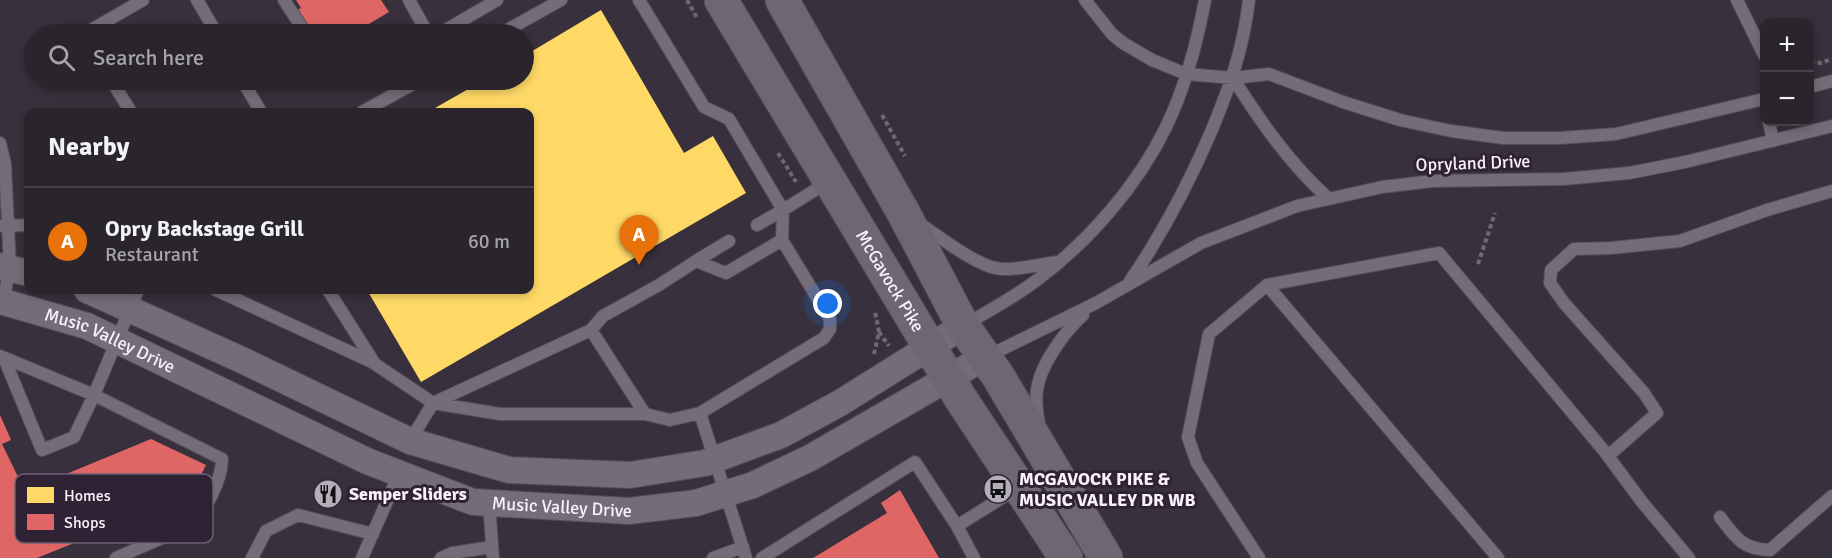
<!DOCTYPE html>
<html lang="en">
<head>
<meta charset="utf-8">
<style>
	body { margin:0; font-family:Signika,sans-serif; background:#322c35; color:#f1f3f6 }
	.controls { position:absolute; right:18px; top:18px; display:grid; overflow:hidden; border-radius:12px; box-shadow:0 3px 9px #0003 }
	.controls button { width:54px; height:54px; display:grid; place-items:center; padding:0; border:0; border-bottom:2px solid #464149; background:#2a242d; color:#f1f3f6; font:30px sans-serif }
	.you { position:absolute; left:828px; top:304px; width:21px; height:21px; margin:-15px; border:4px solid #fff; border-radius:50%; background:#1a73e8; box-shadow:0 0 0 9px #1a73e833 }
	.badge { display:grid; place-items:center; width:39px; height:39px; border-radius:50%; background:#bca0f2; color:#fff; font-size:20px; font-weight:700 }
	.pin { position:absolute; translate:-50% -50px; filter:drop-shadow(0 2px 3px #0008) }
	.pin::after { content:''; position:absolute; top:32px; width:21px; height:18px; background:inherit; clip-path:polygon(0 0,100% 0,50% 100%) }
	.list { margin:0; padding:0; list-style:none }
	h2 { display:flex; justify-content:space-between; align-items:center; height:78px; margin:0; padding:0 24px; font-size:26px }
	h2 small { font-size:20px; font-weight:400; color:#a5a4aa }
	.list li { display:grid; grid-template-columns:39px 1fr auto; gap:18px; align-items:center; box-sizing:border-box; height:108px; padding:0 24px; border-top:2px solid #464149 }
	.list b { display:block; font-size:22px; white-space:nowrap }
	.list p { margin:0; font-size:20px; white-space:nowrap; color:#a5a4aa }
	.list em { font-size:20px; font-style:normal; color:#a5a4aa }
	.icon { flex:none; width:33px; height:33px; fill:none; stroke:currentColor; stroke-width:2; stroke-linecap:round; stroke-linejoin:round }
	.map { position:relative; flex:none; width:1832px; height:558px; overflow:hidden }
	.search { position:absolute; background:#2a242d; box-shadow:0 3px 9px #0003; left:24px; top:24px; width:510px; height:66px; display:flex; align-items:center; gap:15px; box-sizing:border-box; padding:0 21px; border-radius:33px; color:#a5a4aa; font-size:22px }
	.panel { position:absolute; background:#2a242d; box-shadow:0 3px 9px #0003; left:24px; top:108px; width:510px; height:186px; border-radius:12px }
	.map>svg:first-child { display:block }
</style>
</head>
<body>
<div class="map">
<svg width="1832" height="558" viewBox="0 0 1832 558">
	<rect width="100%" height="100%" fill="#38303c"/>
	<!-- homes -->
	<path fill="#ffd966" d="M 601,10 L 684,153 L 713,136 L 746,193 L 421,382 L 367,290 L 530,290 L 530,112 L 428,112 L 484,80 L 524,80 L 524,56 Z"/>
	<!-- shops -->
	<path fill="#e06666" d="M 296,0 L 381,0 L 389,12 L 352,34 L 335,34 L 333,31 L 326,34 L 311,34 L 297,10 L 301,8 Z
		M 0,415 L 11,440 L 2,444 L 25,491 L 151,439 L 206,465 L 186,505 L 177,502 L 173,503 L 37,558 L 0,558 Z
		M 900,490 L 939,558 L 813,558 L 887,513 L 881,503 Z"/>
	<g fill="none" stroke-linecap="round" stroke-linejoin="round">
		<!-- lane casing -->
		<g stroke="#524c56" stroke-width="14">
			<path id="lane" d="M 197,0 L 217,34
				M 284,0 L 306,34
				M 409,0 L 428,34
				M 639,0 L 704,107 L 729,119 L 783,210 L 757,225
				M 1085,0 L 1112,34 L 1123,43 L 1152,60 L 1186,74 L 1233,78 L 1269,74 L 1343,102 L 1400,120 L 1451,131 L 1503,138 L 1560,138 L 1616,134 L 1764,99
				M 1737,0 L 1764,55
				M 84,34 L 143,0
				M 439,34 L 497,0
				M 500,34 L 561,0
				M 1233,78 C 1260,121 1290,164 1328,198
				M 111,80 L 131,112
				M 242,80 L 261,112
				M 1810,87 L 1832,81
				M 362,112 L 420,80
				M 1769,122 L 1773,141
				M 0,143 L 5,164 L 10,267 L 3,302
				M 920,224 C 940,237 979,268 1002,269 C 1018,270 1041,264 1058,262
				M 0,226 L 28,225
				M 782,240 L 783,210 L 828,182
				M 696,261 L 729,241
				M 1130,281 C 1163,233 1188,185 1211,132 C 1230,86 1243,50 1249,0
				M 1267,285 L 1439,253 L 1605,452 L 1642,502 L 1689,558
				M 216,290 L 374,363
				M 328,290 L 375,364 L 433,403 L 500,414 L 645,414
				M 963,326 C 988,311 1015,297 1037,280 C 1089,241 1138,185 1166,127 C 1185,88 1197,43 1205,0
				M 0,356 L 94,395 L 222,459 C 222,480 205,513 189,526 L 116,558
				M 986,357 L 1096,303 L 1201,243 L 1297,206 L 1382,187 L 1433,181 L 1564,179 L 1629,173 L 1685,162 L 1832,126
				M 4,358 L 42,450 L 74,437 L 94,395 L 138,290
				M 700,413 L 670,420 L 645,414 L 591,330 L 603,316 L 659,285 L 696,261 L 726,273 L 782,240 L 830,319 L 830,329 L 824,338 L 700,413 L 746,558
				M 1039,424 C 1037,413 1035,401 1037,390 C 1040,365 1065,331 1083,315
				M 410,441 L 433,403 L 591,330
				M 1608,456 L 1657,413 L 1644,393 L 1564,303 L 1550,283 L 1551,270 L 1574,249 L 1611,248 L 1680,241 L 1767,210 L 1832,191
				M 489,503 L 493,558
				M 1720,517 C 1736,538 1742,549 1770,550 L 1832,496
				M 252,558 L 266,531 L 298,515 L 373,534
				M 362,558 L 399,474
				M 441,558 L 452,553 L 492,547
				M 713,558 L 743,547
				M 762,558 L 915,462 L 957,526
				M 974,558 L 957,526 L 1019,487
				M 1259,558 L 1197,463 L 1188,437 L 1209,334 L 1267,285 L 1498,558"/>
		</g>
		<!-- street casing -->
		<g stroke="#524c56" stroke-width="28">
			<g id="street">
				<path d="M 0,266 L 28,273"/>
				<path d="M 87,290 L 244,361 L 410,441 L 509,470 L 630,475 L 705,463 L 781,435 L 840,403 L 963,326"/>
				<path id="s1" d="M 0,301 L 87,326 L 367,461 L 473,502 L 629,511 L 696,503 L 753,485 L 810,458 L 985,357"/>
			</g>
		</g>
		<!-- secondary casing -->
		<g stroke="#524c56" stroke-width="35">
			<g id="secondary">
				<path id="s2" d="M 721,0 L 961,399 L 1066,558"/>
				<path d="M 782,0 L 903,212 L 963,326 L 998,376 L 1106,558"/>
			</g>
		</g>
		<!-- path -->
		<path stroke="#6f6873" stroke-width="4" stroke-dasharray="4.5 3" stroke-linecap="butt" d="M 687,0 L 697,18
			M 1810,62 L 1821,63 L 1832,59
			M 882,115 L 905,156
			M 778,153 L 796,182
			M 1478,264 L 1495,213
			M 879,332 L 889,346
			M 874,354 L 879,332 L 875,312"/>
		<!-- lane -->
		<use href="#lane" stroke="#746c78" stroke-width="12"/>
		<!-- street -->
		<use href="#street" stroke="#746c78" stroke-width="26"/>
		<!-- secondary -->
		<use href="#secondary" stroke="#6e6672" stroke-width="33"/>
	</g>
	<!-- icons -->
	<defs>
		<g id="bus-disc" transform="scale(1.5)"><circle r="9.5" fill="#b6adba" stroke="#2f2235"/><path d="M-5-6H5V4H4V6H2V4H-2V6H-4V4H-5ZM-3.5-4V0h7V-4ZM-3.5 1.2v1.5H-2V1.2ZM2 1.2v1.5H3.5V1.2Z" fill="#111"/></g>
		<g id="restaurant-disc" transform="scale(1.5)"><circle r="9.5" fill="#b6adba" stroke="#2f2235"/><path d="M-5-6h1v4h1v-4h1v4h1v-4h1v5L-1.5 .5V6h-2V.5L-5-1ZM5-6V6H3V1.5H1.5Q1.5-4 5-6Z" fill="#111"/></g>
	</defs>
	<g fill-rule="evenodd">
		<use href="#bus-disc" x="998" y="489"/>
		<use href="#restaurant-disc" x="328" y="494"/>
	</g>
	<g text-anchor="middle" stroke-width="6" stroke-linejoin="round" paint-order="stroke">
		<!-- street labels -->
		<g font-size="18" fill="#faf1fe" stroke="#2f2235">
			<text transform="translate(1473 163) rotate(-2)" y="6">Opryland Drive</text>
			<text dy="6" stroke="none"><textPath href="#s2" startOffset="328">McGavock Pike</textPath></text>
			<text dy="6" stroke="none"><textPath href="#s1" startOffset="117">Music Valley Drive</textPath></text>
			<text dy="6" stroke="none"><textPath href="#s1" startOffset="604">Music Valley Drive</textPath></text>
		</g>
		<!-- poi labels -->
		<g font-size="18" font-weight="bold" fill="#faf1fe" stroke="#2f2235" text-anchor="start">
			<text x="1019" y="485">MCGAVOCK PIKE &amp;<tspan x="1019" dy="21">MUSIC VALLEY DR WB</tspan></text>
			<text x="349" y="500">Semper Sliders</text>
		</g>
	</g>
	<!-- legend -->
	<rect x="15" y="474" width="198" height="69" rx="9" fill="#2f2235" stroke="#6c6071" stroke-width="1.5"/>
	<rect x="27" y="487" width="27" height="16" fill="#ffd966"/>
	<rect x="27" y="514" width="27" height="16" fill="#e06666"/>
	<g font-size="16" fill="#faf1fe">
		<text x="64" y="501">Homes</text>
		<text x="64" y="528">Shops</text>
	</g>
</svg>
<div class="controls">
<button>+</button>
<button>−</button>
</div>
<div class="you"></div>
<div class="pin badge" style="left:639px;top:265px;background:#e8710a">A</div>
<div class="search"><svg class="icon" aria-label="search" viewBox="0 0 24 24"><circle cx="10" cy="10" r="6"/><path d="M15 15l6 6"/></svg>Search here</div>
<section class="panel">
<h2>Nearby<small></small></h2>
<ul class="list">
<li><span class="badge" style="background:#e8710a">A</span><div><b>Opry Backstage Grill</b><p>Restaurant</p></div><em>60 m</em></li>
</ul>
</section>
</div>
</body>
</html>
